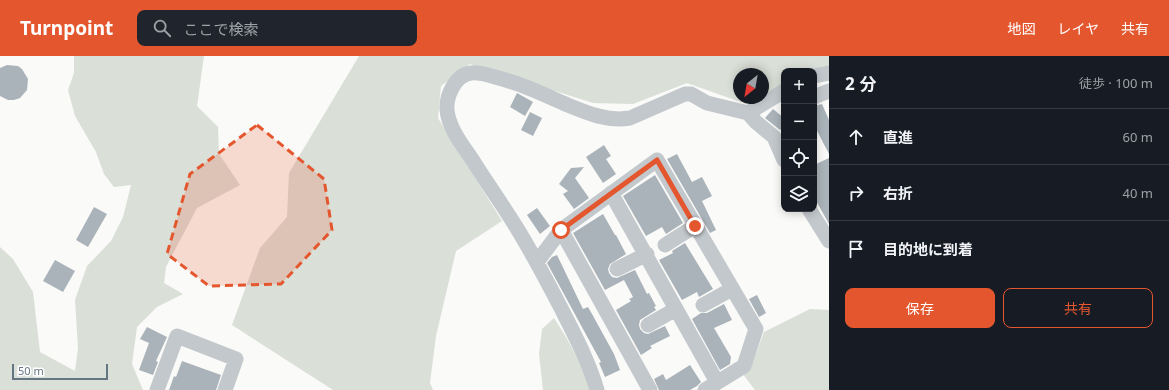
<!DOCTYPE html>
<html lang="ja">
<head>
<meta charset="utf-8">
<style>
	body { margin:0; font-family:"Noto Sans","Noto Sans JP",sans-serif; background:#20242c; color:#f1f3f6 }
	.controls { position:absolute; right:12px; top:12px; display:grid; overflow:hidden; border-radius:8px; box-shadow:0 2px 10px #0003 }
	.controls button { width:36px; height:36px; display:grid; place-items:center; padding:0; border:0; border-bottom:1px solid #363941; background:#171b24; color:#f1f3f6; font:20px sans-serif }
	.compass { position:absolute; left:733px; top:12px; width:36px; height:36px; border-radius:50%; background:#171b24; box-shadow:0 2px 10px #0003; rotate:211deg }
	.scale { position:absolute; left:12px; bottom:10px; width:96px; box-sizing:border-box; padding-left:4px; border:2px solid #657683; border-top:0; font-size:11px; line-height:14px; white-space:nowrap; color:#657683; -webkit-text-stroke:3px #fff; paint-order:stroke }
	.stop { position:absolute; width:12px; height:12px; margin:-9px; border:3px solid #e4572e; border-radius:50%; background:#fff }
	.stop.end { background:#e4572e; border-color:#fff; box-shadow:0 1px 4px #0008 }
	.list { margin:0; padding:0; list-style:none }
	h2 { display:flex; justify-content:space-between; align-items:center; height:52px; margin:0; padding:0 16px; font-size:17px }
	h2 small { font-size:13px; font-weight:400; color:#9ea1a6 }
	.list li { display:grid; grid-template-columns:26px 1fr auto; gap:12px; align-items:center; box-sizing:border-box; height:56px; padding:0 16px; border-top:1px solid #363941 }
	.list b { display:block; font-size:15px; white-space:nowrap }
	.list em { font-size:13px; font-style:normal; color:#9ea1a6 }
	.actions { display:flex; gap:8px; padding:12px 16px }
	.actions a { flex:1; padding:9px 0; border:1px solid #e4572e; border-radius:8px; text-align:center; font-size:14px; color:#e4572e }
	.actions .main { background:#e4572e; color:#fff }
	.icon { flex:none; width:22px; height:22px; fill:none; stroke:currentColor; stroke-width:2; stroke-linecap:round; stroke-linejoin:round }
	.map { position:relative; flex:none; width:829px; height:334px; overflow:hidden }
	header { display:flex; align-items:center; gap:24px; box-sizing:border-box; height:56px; padding:0 20px; background:#e4572e; color:#fff }
	header strong { font-size:19px }
	nav { display:flex; gap:22px; margin-inline-start:auto; font-size:14px }
	.search { width:280px; height:36px; background:#20242c; display:flex; align-items:center; gap:10px; box-sizing:border-box; padding:0 14px; border-radius:8px; color:#9ea1a6; font-size:15px }
	main { display:flex }
	aside { flex:1; background:#171b24 }
	.map>svg:first-child { display:block }
</style>
</head>
<body>
<header>
<strong>Turnpoint</strong>
<div class="search"><svg class="icon" aria-label="search" viewBox="0 0 24 24"><circle cx="10" cy="10" r="6"/><path d="M15 15l6 6"/></svg>ここで検索</div>
<nav><a>地図</a><a>レイヤ</a><a>共有</a></nav>
</header>
<main>
<div class="map">
<svg width="829" height="334" viewBox="0 0 829 334">
	<rect width="100%" height="100%" fill="#fafaf8"/>
	<!-- green -->
	<path fill="#dadfd7" d="M 74,0 L 204,0 L 197,50 L 218,71 L 219,98 L 240,129 L 197,152 L 166,211 L 164,227 L 183,238 L 157,251 L 137,271 L 132,308 L 143,334 L 0,334 L 0,191 L 13,203 L 33,236 L 40,296 L 75,315 L 78,292 L 75,244 L 87,210 L 111,185 L 123,161 L 131,129 L 114,131 L 104,118 L 96,96 L 75,60 L 68,34 L 74,17 Z
		M 359,0 L 829,0 L 829,11 L 806,15 L 784,15 L 784,27 L 763,39 L 763,18 L 739,18 L 739,42 L 757,42 L 746,48 L 687,27 L 633,48 L 593,47 L 470,8 L 441,30 L 438,62 L 502,165 L 456,195 L 436,280 L 430,327 L 433,334 L 333,334 L 232,269 L 260,192 L 287,161 L 289,117 Z
		M 810,253 L 829,254 L 829,334 L 755,334 L 742,317 L 751,311 L 764,276 Z
		M 554,262 C 569,285 582,308 590,334 L 543,334 L 539,298 L 542,273 Z"/>
	<!-- building -->
	<path fill="#aab3b9" d="M 7,9 L 18,10 L 22,13 L 28,23 L 27,34 L 20,42 L 14,44 L 8,44 L 0,40 L 0,12 Z
		M 517,37 L 533,46 L 525,60 L 510,51 Z
		M 822,48 L 829,64 L 829,98 L 814,69 L 814,50 Z
		M 773,53 L 784,62 L 784,69 L 780,74 L 765,62 Z
		M 530,56 L 542,62 L 533,80 L 521,74 Z
		M 604,89 L 611,100 L 606,103 L 616,118 L 603,127 L 586,101 Z
		M 677,98 L 692,126 L 702,121 L 712,140 L 702,145 L 716,174 L 710,177 L 667,103 Z
		M 829,102 L 829,168 L 814,141 L 814,109 Z
		M 584,111 L 575,122 L 589,142 L 574,153 L 563,138 L 568,135 L 559,128 L 571,112 Z
		M 655,119 L 683,167 L 666,178 L 662,171 L 646,180 L 623,140 Z
		M 94,151 L 107,158 L 88,191 L 76,184 Z
		M 537,152 L 550,170 L 540,178 L 527,159 Z
		M 603,158 L 615,179 L 616,179 L 626,198 L 610,208 L 608,213 L 609,217 L 612,221 L 617,222 L 635,214 L 647,238 L 649,237 L 656,250 L 654,251 L 656,254 L 640,264 L 639,269 L 640,273 L 644,277 L 648,278 L 665,270 L 670,280 L 650,290 L 652,292 L 641,299 L 616,254 L 631,245 L 629,243 L 633,241 L 624,224 L 605,234 L 573,177 Z
		M 685,187 L 713,233 L 699,241 L 697,236 L 682,244 L 659,204 L 673,197 L 672,195 Z
		M 557,199 L 583,253 L 588,251 L 592,258 L 614,298 L 620,314 L 605,321 L 599,307 L 601,306 L 547,207 L 552,201 Z
		M 55,204 L 75,215 L 63,236 L 43,225 Z
		M 757,239 L 766,257 L 759,261 L 749,243 Z
		M 724,248 L 732,264 L 714,272 L 731,301 L 730,308 L 720,314 L 692,263 L 701,257 L 707,257 Z
		M 147,271 L 167,281 L 156,305 L 158,306 L 153,319 L 139,314 L 149,287 L 140,283 Z
		M 182,305 L 221,319 L 216,334 L 169,334 L 174,320 L 176,321 Z
		M 690,309 L 701,326 L 697,330 L 690,334 L 659,334 L 654,323 L 663,318 L 666,324 Z"/>
	<g fill="none" stroke-linecap="round" stroke-linejoin="round">
		<!-- street -->
		<path stroke="#c3c8cc" stroke-width="15" d="M 814,20 L 829,17
			M 814,41 L 829,35
			M 748,57 L 756,66 L 774,81 L 784,104
			M 611,137 L 717,326
			M 809,153 L 829,185
			M 561,174 L 650,334
			M 665,189 L 695,170
			M 537,206 L 561,174 L 657,104 L 756,273 L 744,310 L 705,334
			M 617,213 L 647,198
			M 703,249 L 732,233
			M 648,269 L 676,253
			M 157,334 L 177,280 L 236,303 L 225,334
			M 597,334 C 589,306 575,280 562,254 C 548,227 534,200 518,174 C 504,151 489,130 475,108 C 465,92 449,74 447,54 C 446,40 455,19 471,17 C 479,16 488,19 495,21 C 519,27 541,37 563,47 C 585,56 606,66 630,62 L 685,38 L 691,38 L 707,47 L 748,57 L 784,35"/>
	</g>
	<g fill="none" stroke-linecap="round" stroke-linejoin="round">
		<!-- route -->
		<path stroke="#e4572e" stroke-width="5" d="M 561,174 L 657,104 L 695,170"/>
	</g>
	<!-- marked area -->
	<path fill="#e4572e" fill-opacity="0.2" stroke="#e4572e" stroke-width="3" stroke-dasharray="8 5" stroke-linejoin="round" d="M 257,69 L 324,123 L 332,174 L 281,228 L 209,230 L 167,198 L 190,118 Z"/>
</svg>
<div class="controls">
<button>+</button>
<button>−</button>
<button><svg class="icon" aria-label="locate" viewBox="0 0 24 24"><circle cx="12" cy="12" r="6"/><path d="M12 2v4M12 18v4M2 12h4M18 12h4"/></svg></button>
<button><svg class="icon" aria-label="layers" viewBox="0 0 24 24"><path d="M12 4l9 5-9 5-9-5zM3 14l9 5 9-5"/></svg></button>
</div>
<svg class="compass" viewBox="-18 -18 36 36"><path d="M0-13l5 13h-10z" fill="#e53935"/><path d="M0 13l5-13h-10z" fill="#9ea1a6"/></svg>
<div class="scale">50 m</div>
<div class="stop" style="left:561px;top:174px"></div>
<div class="stop end" style="left:695px;top:170px"></div>
</div>
<aside>
<h2>2 分<small>徒歩 · 100 m</small></h2>
<ul class="list">
<li><svg class="icon" aria-label="ahead" viewBox="0 0 24 24"><path d="M12 20V5M6 11l6-6 6 6"/></svg><div><b>直進</b></div><em>60 m</em></li>
<li><svg class="icon" aria-label="right" viewBox="0 0 24 24"><path d="M7 20v-9h11M14 6l5 5-5 5"/></svg><div><b>右折</b></div><em>40 m</em></li>
<li><svg class="icon" aria-label="arrive" viewBox="0 0 24 24"><path d="M6 21V4h12l-3 4 3 4H6"/></svg><div><b>目的地に到着</b></div></li>
</ul>
<div class="actions"><a class="main">保存</a><a>共有</a></div>
</aside>
</main>
</body>
</html>
